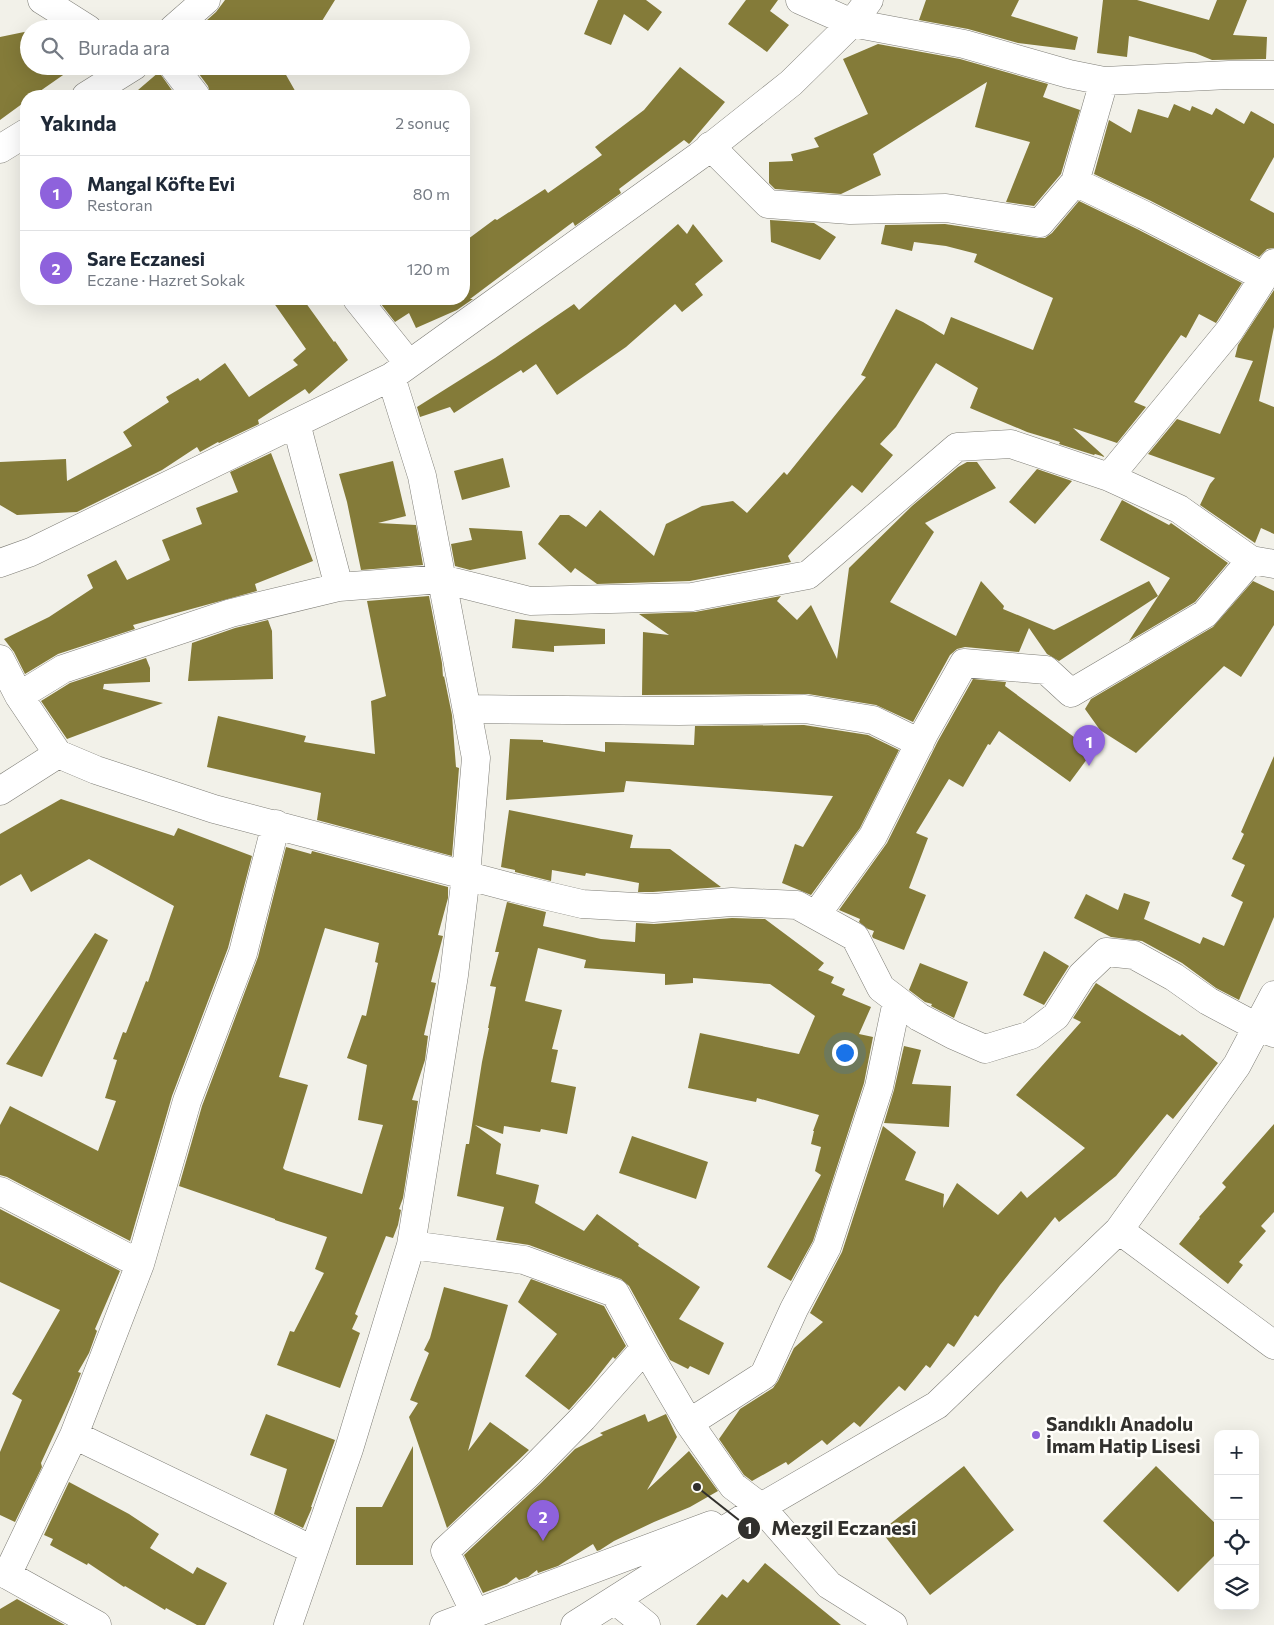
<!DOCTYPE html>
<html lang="tr">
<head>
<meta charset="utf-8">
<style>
	body { margin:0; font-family:Commissioner,sans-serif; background:#f6f6f7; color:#1f2937 }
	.controls { position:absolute; right:15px; bottom:15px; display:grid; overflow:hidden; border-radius:10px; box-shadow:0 5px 20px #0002 }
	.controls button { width:45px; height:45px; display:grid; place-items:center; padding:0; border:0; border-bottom:1px solid #e0e1e3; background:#fff; color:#1f2937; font:25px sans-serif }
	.you { position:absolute; left:844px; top:1052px; width:18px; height:18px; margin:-12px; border:4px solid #fff; border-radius:50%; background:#1a73e8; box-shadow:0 0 0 8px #1a73e833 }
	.badge { display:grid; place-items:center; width:32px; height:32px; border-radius:50%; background:#8e62dc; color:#fff; font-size:16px; font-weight:700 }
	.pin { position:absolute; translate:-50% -41px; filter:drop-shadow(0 1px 2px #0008) }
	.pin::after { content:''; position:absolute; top:26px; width:18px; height:15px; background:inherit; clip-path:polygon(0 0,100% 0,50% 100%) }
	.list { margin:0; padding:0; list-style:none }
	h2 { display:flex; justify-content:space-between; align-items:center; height:65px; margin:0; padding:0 20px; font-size:21px }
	h2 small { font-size:16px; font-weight:400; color:#747a83 }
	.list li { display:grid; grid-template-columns:32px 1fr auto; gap:15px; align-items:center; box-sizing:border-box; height:75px; padding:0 20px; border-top:1px solid #e0e1e3 }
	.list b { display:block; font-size:19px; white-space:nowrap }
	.list p { margin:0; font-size:16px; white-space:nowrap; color:#747a83 }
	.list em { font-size:16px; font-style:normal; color:#747a83 }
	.icon { flex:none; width:28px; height:28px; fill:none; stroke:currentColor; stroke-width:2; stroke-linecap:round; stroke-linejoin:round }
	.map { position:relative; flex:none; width:1274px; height:1625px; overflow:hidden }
	.search { position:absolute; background:#fff; box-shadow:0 5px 20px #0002; left:20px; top:20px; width:450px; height:55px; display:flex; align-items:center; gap:12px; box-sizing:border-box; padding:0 18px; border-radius:28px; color:#747a83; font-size:19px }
	.panel { position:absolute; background:#fff; box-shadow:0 5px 20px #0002; left:20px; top:90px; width:450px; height:215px; border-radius:20px }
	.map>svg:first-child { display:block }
</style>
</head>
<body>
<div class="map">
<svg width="1274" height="1625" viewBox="0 0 1274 1625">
	<rect width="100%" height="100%" fill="#f2f1e9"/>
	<!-- building -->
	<path fill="#847b39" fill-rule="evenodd" d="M 225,0 L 335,0 L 317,29 L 197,29 L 216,12 Z
		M 598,0 L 646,0 L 662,12 L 648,31 L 624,14 L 611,45 L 584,34 Z
		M 746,0 L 778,0 L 770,11 L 789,25 L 767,52 L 728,24 Z
		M 926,0 L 1019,0 L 1011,16 L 1078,37 L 1075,50 L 1018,43 L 968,29 L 919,20 Z
		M 1103,0 L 1137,0 L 1209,20 L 1217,0 L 1247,0 L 1233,35 L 1267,37 L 1266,59 L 1212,60 L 1195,53 L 1129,36 L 1127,57 L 1097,53 Z
		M 29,31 L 29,66 L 76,66 L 33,96 L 26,96 L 26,101 L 0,120 L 0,37 Z
		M 878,44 L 960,59 L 1048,84 L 1043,97 L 1080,110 L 1061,174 L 1034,206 L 1006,202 L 1030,142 L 975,127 L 987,82 L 873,154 L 881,175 L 841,194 L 775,189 L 769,183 L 769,162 L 793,161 L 791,154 L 819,147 L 814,138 L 868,114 L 843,59 Z
		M 193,66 L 281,66 L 298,96 L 211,96 L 208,86 Z
		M 680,67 L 725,102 L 691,142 L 689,144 L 684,140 L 619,189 L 621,193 L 575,226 L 573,222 L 470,299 L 473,299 L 457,310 L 416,328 L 409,313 L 395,322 L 377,299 L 464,299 L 464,242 L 495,219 L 497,220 L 545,189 L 548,193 L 602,155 L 595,147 L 644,110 Z
		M 159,72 L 176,96 L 131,96 Z
		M 1174,104 L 1190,111 L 1192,106 L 1212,115 L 1216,108 L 1244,124 L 1251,111 L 1274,124 L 1274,157 L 1250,200 L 1274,213 L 1274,248 L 1267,249 L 1259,257 L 1151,201 L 1094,174 L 1109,120 L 1131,133 L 1138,109 L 1168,118 Z
		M 1079,201 L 1137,229 L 1242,283 L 1216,323 L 1199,314 L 1186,338 L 1181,335 L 1134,402 L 1146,407 L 1117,443 L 1073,428 L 1105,457 L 1095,454 L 1094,455 L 1059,444 L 1060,442 L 1027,432 L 970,408 L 978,388 L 936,363 L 896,427 L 880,444 L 893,455 L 862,493 L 852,485 L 788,556 L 791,562 L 690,581 L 597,584 L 575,568 L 571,573 L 538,544 L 560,515 L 569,515 L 586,527 L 600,510 L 654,556 L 666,524 L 702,506 L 733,501 L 747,513 L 784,472 L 787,475 L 866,377 L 861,375 L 896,309 L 923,322 L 944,335 L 951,317 L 1033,350 L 1053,298 L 974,262 L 977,254 L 946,246 L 914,242 L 912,251 L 881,244 L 885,225 L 945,224 L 1038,238 L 1045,238 L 1052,233 Z
		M 770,220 L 814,223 L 836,237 L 820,260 L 771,242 Z
		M 678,224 L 687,234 L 693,224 L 723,261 L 695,284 L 703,295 L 682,312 L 675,304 L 626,347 L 557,395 L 536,364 L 523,373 L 521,370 L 454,413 L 450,407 L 420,417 L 417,407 L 495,358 L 574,304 L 579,310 Z
		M 1274,290 L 1274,327 L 1259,401 L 1274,407 L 1274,534 L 1261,528 L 1255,543 L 1200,505 L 1210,484 L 1215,478 L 1148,454 L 1177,419 L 1220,434 L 1253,361 L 1235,357 L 1238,345 Z
		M 271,299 L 303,299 L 334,342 L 335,341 L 348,360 L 309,394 L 305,389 L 258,420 L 259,424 L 219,443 L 218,442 L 200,452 L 197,447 L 162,470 L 77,512 L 17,515 L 0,505 L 0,462 L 66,459 L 67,481 L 132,446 L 123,432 L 169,402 L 166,397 L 198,378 L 200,381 L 225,363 L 249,397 L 298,365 L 293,360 L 306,349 Z
		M 271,453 L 313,561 L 255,584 L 257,591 L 133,625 L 135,629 L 58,654 L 25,674 L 14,652 L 4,639 L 49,617 L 93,588 L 87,575 L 116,560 L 127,580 L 170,560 L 162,540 L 202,524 L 196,508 L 238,492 L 230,472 Z
		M 503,458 L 510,487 L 462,500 L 454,471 Z
		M 393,461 L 406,516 L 378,523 L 416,525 L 423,565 L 361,570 L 347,502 L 339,474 Z
		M 967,462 L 977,462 L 996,488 L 925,523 L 934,532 L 890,602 L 956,636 L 981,581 L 1004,606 L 1003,609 L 1054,630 L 1149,581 L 1158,596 L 1059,661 L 1047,654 L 1029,628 L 1019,652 L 965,647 L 957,649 L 950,655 L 913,722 L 876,705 L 808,694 L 642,695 L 643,632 L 669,635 L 639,614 L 695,612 L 781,596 L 777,601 L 797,620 L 811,605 L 837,659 L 849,568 L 912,506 L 958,467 Z
		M 1037,469 L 1072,481 L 1035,524 L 1009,502 Z
		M 1122,500 L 1169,525 L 1171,523 L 1228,563 L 1195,602 L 1129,641 L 1170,578 L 1100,540 Z
		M 469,528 L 522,531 L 526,559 L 470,570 L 455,566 L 451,544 L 472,540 Z
		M 1253,581 L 1274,591 L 1274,625 L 1241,677 L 1224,666 L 1136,753 L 1100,730 L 1085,709 L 1091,699 L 1213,627 Z
		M 429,596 L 442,663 L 443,677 L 444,676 L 452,715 L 456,767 L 459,768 L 452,856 L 317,820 L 321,793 L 207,767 L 218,716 L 306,736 L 304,742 L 375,754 L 371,701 L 386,696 L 367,601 Z
		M 515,619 L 605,629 L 605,644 L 554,646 L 554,652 L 512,648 Z
		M 268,620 L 272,631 L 273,679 L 188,681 L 192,643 L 235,628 Z
		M 146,658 L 150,668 L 150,682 L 104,684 L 103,689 L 163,703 L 67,739 L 41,701 L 70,683 Z
		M 973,679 L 1006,682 L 1005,686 L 1093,751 L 1070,782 L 999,731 L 990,745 L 988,744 L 963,787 L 949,779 L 916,833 L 928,838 L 909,888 L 926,895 L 904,950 L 873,938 L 872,936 L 874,931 L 868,929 L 859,922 L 860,919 L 839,910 L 887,843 L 938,741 Z
		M 804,725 L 868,735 L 899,750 L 860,828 L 811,895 L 782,883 L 795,844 L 803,847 L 833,796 L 626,781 L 624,792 L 506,800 L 510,739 L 543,740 L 543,742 L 605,752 L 605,742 L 694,745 L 695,726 Z
		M 1274,756 L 1274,917 L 1239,1000 L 1216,988 L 1182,963 L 1142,941 L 1111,937 L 1074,918 L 1086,894 L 1118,910 L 1124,893 L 1150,902 L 1144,919 L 1200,944 L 1203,937 L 1224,946 L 1243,902 L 1231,896 L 1245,865 L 1232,859 L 1244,834 L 1241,832 Z
		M 61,799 L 174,836 L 178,828 L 252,856 L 228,948 L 172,1096 L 130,1241 L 7,1177 L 0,1175 L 0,1125 L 10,1106 L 98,1151 L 116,1101 L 105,1098 L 117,1060 L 113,1059 L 123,1032 L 126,1033 L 146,981 L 148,982 L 174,906 L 89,859 L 31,892 L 21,874 L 0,886 L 0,834 Z
		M 509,810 L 633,835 L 630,848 L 670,849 L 721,887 L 653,892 L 638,892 L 639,883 L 586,873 L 585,876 L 552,870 L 551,881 L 515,872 L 515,870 L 501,867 Z
		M 286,847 L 311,854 L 312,851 L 448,887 L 448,898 L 438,935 L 443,936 L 431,982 L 436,983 L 424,1035 L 428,1036 L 425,1060 L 412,1100 L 418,1101 L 403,1198 L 399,1209 L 401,1210 L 398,1225 L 393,1238 L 386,1236 L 355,1314 L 358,1316 L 352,1329 L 360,1333 L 340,1388 L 277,1365 L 290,1331 L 294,1332 L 324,1273 L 315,1269 L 327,1237 L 275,1220 L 275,1219 L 179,1186 L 202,1106 L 258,957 ZM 325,928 L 379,943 L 375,962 L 378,963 L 366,1016 L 362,1015 L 347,1058 L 367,1065 L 358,1120 L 383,1125 L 362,1194 L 285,1170 L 283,1168 L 308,1085 L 279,1077 Z
		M 507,902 L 546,912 L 543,926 L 601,939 L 635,942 L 636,923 L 654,924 L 732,918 L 765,919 L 824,963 L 818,970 L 834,977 L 831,983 L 845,989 L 842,995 L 871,1007 L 859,1034 L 873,1037 L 864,1083 L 813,1241 L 791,1281 L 767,1267 L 821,1175 L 815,1171 L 821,1147 L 811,1144 L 814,1131 L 813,1131 L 819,1115 L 757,1098 L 756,1102 L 688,1088 L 700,1033 L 799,1054 L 815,1016 L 770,984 L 693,978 L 693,983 L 665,985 L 665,974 L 584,968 L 586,960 L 538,948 L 525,1001 L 562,1010 L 552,1049 L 558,1050 L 551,1082 L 576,1087 L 567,1134 L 541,1129 L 540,1132 L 504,1126 L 503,1134 L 475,1125 L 501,1144 L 496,1174 L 539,1185 L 535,1203 L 584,1231 L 597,1214 L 639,1244 L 638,1246 L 700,1287 L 679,1319 L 724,1343 L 709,1375 L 690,1366 L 688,1369 L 670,1360 L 629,1286 L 621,1279 L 529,1245 L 496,1240 L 504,1207 L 457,1196 L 466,1144 L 469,1144 L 482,1062 L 489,1028 L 488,1028 L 496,987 L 490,986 L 499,952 L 495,952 Z
		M 95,933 L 108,940 L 42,1077 L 6,1064 Z
		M 1044,951 L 1069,966 L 1044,1005 L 1023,995 Z
		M 920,963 L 968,982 L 954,1018 L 931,1006 L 932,1004 L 925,1002 L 909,990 Z
		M 1096,983 L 1180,1036 L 1182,1034 L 1218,1063 L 1173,1119 L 1167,1114 L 1116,1176 L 1059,1222 L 1055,1217 L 1000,1285 L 978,1317 L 975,1315 L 954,1347 L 948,1343 L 930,1368 L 926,1365 L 905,1391 L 899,1386 L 860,1427 L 854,1422 L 827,1445 L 822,1440 L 788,1465 L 786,1462 L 752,1481 L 744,1475 L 719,1439 L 740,1409 L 773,1388 L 778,1381 L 794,1348 L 823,1322 L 810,1313 L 842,1252 L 883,1126 L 916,1152 L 905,1180 L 944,1194 L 943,1208 L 957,1183 L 998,1215 L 1021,1191 L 1027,1198 L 1085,1148 L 1016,1095 L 1081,1022 L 1073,1018 Z
		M 904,1046 L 921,1050 L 912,1084 L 951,1086 L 949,1127 L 884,1123 L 894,1090 Z
		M 1274,1124 L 1274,1212 L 1261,1226 L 1266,1231 L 1239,1262 L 1243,1265 L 1228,1284 L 1179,1244 L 1200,1218 L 1199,1217 L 1226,1187 L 1222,1183 Z
		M 632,1136 L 708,1162 L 696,1199 L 619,1173 Z
		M 0,1209 L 120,1271 L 95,1329 L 97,1331 L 89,1353 L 78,1372 L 81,1373 L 73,1393 L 41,1463 L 42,1467 L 15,1522 L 0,1515 L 0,1452 L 22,1400 L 12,1394 L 60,1310 L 0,1282 Z
		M 531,1279 L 604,1306 L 626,1346 L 615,1359 L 613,1357 L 591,1385 L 569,1410 L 525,1376 L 557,1334 L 518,1302 Z
		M 444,1287 L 508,1305 L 468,1451 L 490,1422 L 529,1450 L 447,1528 L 409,1417 L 418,1403 L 410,1400 L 429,1353 L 424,1350 L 430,1338 Z
		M 266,1414 L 335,1440 L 311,1507 L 312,1507 L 311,1510 L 303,1528 L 274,1514 L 287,1469 L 250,1455 Z
		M 645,1414 L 648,1422 L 666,1414 L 677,1437 L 647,1490 L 689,1451 L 718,1491 L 690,1507 L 654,1522 L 614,1541 L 600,1550 L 597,1551 L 593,1544 L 558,1566 L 538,1573 L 537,1570 L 528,1577 L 519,1580 L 516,1577 L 507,1584 L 483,1593 L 464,1555 L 540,1484 L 575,1449 L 603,1435 L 600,1433 Z
		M 413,1446 L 413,1565 L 356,1565 L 356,1507 L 382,1507 Z
		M 964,1466 L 1014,1530 L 930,1595 L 881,1531 Z
		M 1156,1466 L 1218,1526 L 1218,1552 L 1178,1592 L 1103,1521 Z
		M 69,1482 L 129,1514 L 159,1534 L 150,1548 L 193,1574 L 197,1567 L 227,1583 L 205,1625 L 197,1625 L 166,1608 L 165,1610 L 125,1586 L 124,1587 L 88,1563 L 87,1565 L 50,1545 L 53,1539 L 44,1535 Z
		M 765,1563 L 841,1625 L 696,1625 L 722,1594 L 727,1598 L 743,1579 L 748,1583 Z
		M 17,1599 L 65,1625 L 0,1625 L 0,1609 Z"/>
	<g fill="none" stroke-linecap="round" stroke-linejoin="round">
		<!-- minor casing -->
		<g stroke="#7e7d76" stroke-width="29">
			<path id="minor" d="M 42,0 L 88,29
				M 800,0 L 852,23 L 964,44 L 1069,74 L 1104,81 L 1229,75 L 1274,75
				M 173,29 L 206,0
				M 173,66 L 196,96
				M 86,96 L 134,66
				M 710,146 L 768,204 L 850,210 L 946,208 L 1040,223 L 1075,182 L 1144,215 L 1264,277 L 1274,263
				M 0,149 L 26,133
				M 1075,182 L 1104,81
				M 357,299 L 409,364
				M 296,423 L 339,587
				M 1109,477 L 1230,330 L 1264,277
				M 0,563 L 31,552 L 391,377 L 699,156 L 791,83 L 852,23 L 869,0
				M 0,659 L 19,696 L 58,754 L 96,770 L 214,809 L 514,888 L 582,904 L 653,908 L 732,902 L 797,905 L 855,937 L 881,988 L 919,1017 L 953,1035 L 985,1049 L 1031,1035 L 1056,1016 L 1082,975 L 1106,952 L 1134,955 L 1174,977 L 1208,1001 L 1257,1027 L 1274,1033
				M 19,696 L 63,669 L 231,613 L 339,587 L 442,579 L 530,601 L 692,597 L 808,575 L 957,447 L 1011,444 L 1109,477 L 1179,509 L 1251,560 L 1274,564
				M 467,709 L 679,711 L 805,709 L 873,720 L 920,743
				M 0,791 L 58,754
				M 816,915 L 873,836 L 924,734 L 964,663 L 1046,670 L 1071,693 L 1205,614 L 1251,560
				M 0,1191 L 140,1264
				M 1119,1230 L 1274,1345
				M 411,1245 L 524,1260 L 615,1293 L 645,1348 L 689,1423 L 733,1486 L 761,1507 L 829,1585 L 893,1625
				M 689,1423 L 764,1375 L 794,1309 L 827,1247 L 879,1087 L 897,1001
				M 74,1435 L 313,1550
				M 0,1571 L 97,1625
				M 7,1575 L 74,1435 L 140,1264 L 187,1101 L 243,953 L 276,824
				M 615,1600 L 646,1625
				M 475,1613 L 445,1551 L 529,1473 L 583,1418 L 645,1348
				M 288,1625 L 349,1449 L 411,1245 L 454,975 L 466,875 L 476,758 L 422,476 L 391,377
				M 444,1625 L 711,1525
				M 575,1625 L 761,1507 L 937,1405 L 1119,1230 L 1237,1065 L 1274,995"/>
		</g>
		<!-- minor -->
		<use href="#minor" stroke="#fff" stroke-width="28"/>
	</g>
	<!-- markers -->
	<circle fill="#8e62dc" stroke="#fffef9" stroke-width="2" cx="1036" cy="1435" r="5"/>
	<g text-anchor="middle" stroke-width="5" stroke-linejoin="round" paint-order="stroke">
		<!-- poi labels -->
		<g font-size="19" font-weight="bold" fill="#31302d" stroke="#fffef9" text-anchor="start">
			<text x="1046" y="1431">Sandıklı Anadolu<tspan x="1046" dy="22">İmam Hatip Lisesi</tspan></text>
		</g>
	</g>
	<!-- callouts -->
	<path fill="none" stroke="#31302d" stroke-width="2" d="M697 1487L749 1528"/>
	<g fill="#31302d" stroke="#fffef9" stroke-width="2">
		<circle cx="697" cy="1487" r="5"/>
		<circle cx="749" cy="1528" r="12"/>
	</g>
	<g font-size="15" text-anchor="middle" font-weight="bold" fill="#fff">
		<text x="749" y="1534">1</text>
	</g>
	<g font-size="20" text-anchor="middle" font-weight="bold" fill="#31302d" stroke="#fffef9" stroke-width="5" stroke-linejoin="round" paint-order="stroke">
		<text x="844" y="1535">Mezgil Eczanesi</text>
	</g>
</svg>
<div class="controls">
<button>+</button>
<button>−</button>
<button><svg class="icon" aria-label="locate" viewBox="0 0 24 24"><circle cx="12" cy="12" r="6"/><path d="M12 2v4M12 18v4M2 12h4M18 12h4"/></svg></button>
<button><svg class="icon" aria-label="layers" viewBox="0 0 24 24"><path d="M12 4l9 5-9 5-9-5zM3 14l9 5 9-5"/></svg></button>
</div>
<div class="you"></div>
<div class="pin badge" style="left:1089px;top:766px">1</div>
<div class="pin badge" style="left:543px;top:1541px">2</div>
<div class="search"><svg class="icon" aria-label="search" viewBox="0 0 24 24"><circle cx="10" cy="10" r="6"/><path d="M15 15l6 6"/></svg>Burada ara</div>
<section class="panel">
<h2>Yakında<small>2 sonuç</small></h2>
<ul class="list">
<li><span class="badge">1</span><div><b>Mangal Köfte Evi</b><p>Restoran</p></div><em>80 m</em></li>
<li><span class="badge">2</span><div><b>Sare Eczanesi</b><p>Eczane · Hazret Sokak</p></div><em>120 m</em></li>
</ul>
</section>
</div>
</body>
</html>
